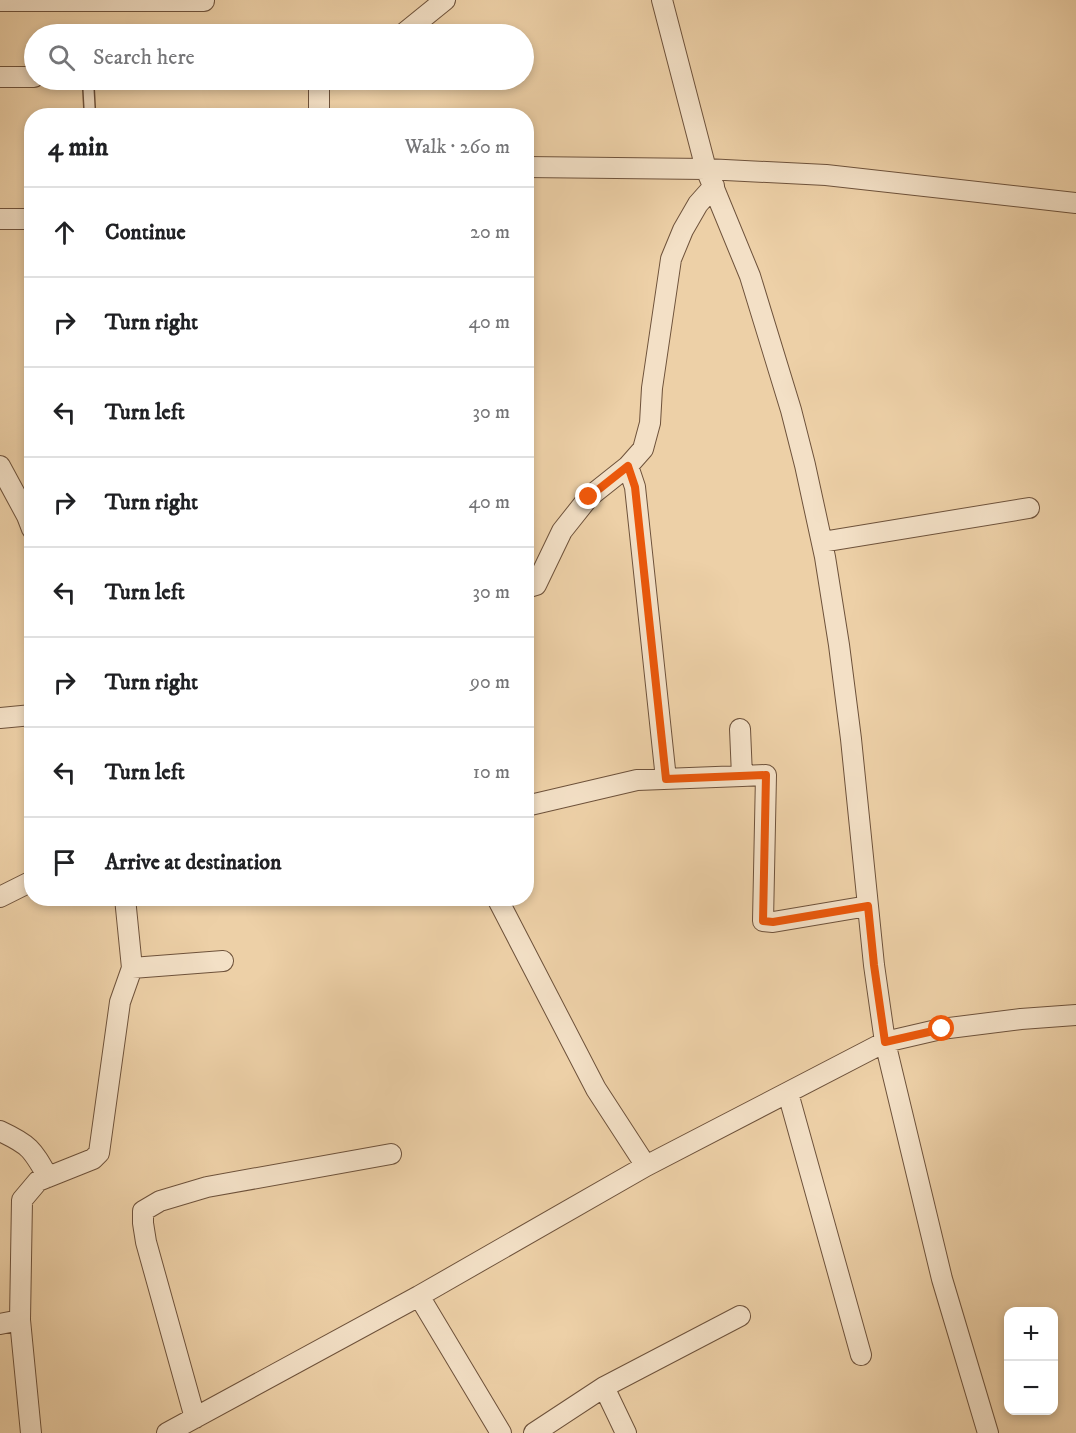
<!DOCTYPE html>
<html lang="en">
<head>
<meta charset="utf-8">
<style>
	body { margin:0; font-family:"IM FELL DW Pica",serif; background:#f6f6f6; color:#202124 }
	.controls { position:absolute; right:18px; bottom:18px; display:grid; overflow:hidden; border-radius:12px; box-shadow:0 3px 9px #0003 }
	.controls button { width:54px; height:54px; display:grid; place-items:center; padding:0; border:0; border-bottom:2px solid #e0e0e0; background:#fff; color:#202124; font:30px sans-serif }
	.stop { position:absolute; width:18px; height:18px; margin:-14px; border:4px solid #ea580c; border-radius:50%; background:#fff }
	.stop.end { background:#ea580c; border-color:#fff; box-shadow:0 2px 6px #0008 }
	.list { margin:0; padding:0; list-style:none }
	h2 { display:flex; justify-content:space-between; align-items:center; height:78px; margin:0; padding:0 24px; font-size:26px }
	h2 small { font-size:20px; font-weight:400; color:#757577 }
	.list li { display:grid; grid-template-columns:39px 1fr auto; gap:18px; align-items:center; box-sizing:border-box; height:90px; padding:0 24px; border-top:2px solid #e0e0e0 }
	.list b { display:block; font-size:22px; white-space:nowrap }
	.list em { font-size:20px; font-style:normal; color:#757577 }
	.icon { flex:none; width:33px; height:33px; fill:none; stroke:currentColor; stroke-width:2; stroke-linecap:round; stroke-linejoin:round }
	.map { position:relative; flex:none; width:1076px; height:1433px; overflow:hidden }
	.search { position:absolute; background:#fff; box-shadow:0 3px 9px #0003; left:24px; top:24px; width:510px; height:66px; display:flex; align-items:center; gap:15px; box-sizing:border-box; padding:0 21px; border-radius:33px; color:#757577; font-size:22px }
	.panel { position:absolute; background:#fff; box-shadow:0 3px 9px #0003; left:24px; top:108px; width:510px; height:798px; border-radius:24px }
	.map>svg:first-child { display:block }
</style>
</head>
<body>
<div class="map">
<svg width="1076" height="1433" viewBox="0 0 1076 1433">
	<rect width="100%" height="100%" fill="#edd0a7"/>
	<filter id="stains"><feTurbulence type="fractalNoise" baseFrequency=".00333" numOctaves="4"/><feColorMatrix values="0 0 0 0 .2 0 0 0 0 .09 0 0 0 0 .02 0 0 0 .5 -.17"/></filter>
	<radialGradient id="worn" r=".72"><stop offset=".6" stop-color="#630" stop-opacity="0"/><stop offset="1" stop-color="#630" stop-opacity=".3"/></radialGradient>
	<g fill="none" stroke-linecap="round" stroke-linejoin="round">
		<!-- lane casing -->
		<g stroke="#6e523b" stroke-width="13">
			<path id="lane" d="M 88,80 L 90,116"/>
		</g>
		<!-- street casing -->
		<g stroke="#6e523b" stroke-width="22">
			<path id="street" d="M 662,0 L 706,169 L 750,276 L 791,410 L 805,465 L 825,557 L 839,645 L 851,739 L 874,965 L 885,1042 L 942,1279 L 988,1433
				M 0,1 L 204,1
				M 403,34 L 445,0
				M 0,77 L 34,77
				M 319,80 L 319,116
				M 526,167 L 706,169 L 826,175 L 1076,203
				M 0,219 L 32,219
				M 0,466 L 27,516 L 32,529
				M 628,466 L 635,487 L 666,779
				M 822,542 L 1029,508
				M 526,588 L 536,585 L 562,531 L 589,497 L 628,466 L 643,449 L 650,423 L 652,388 L 671,259 L 683,230 L 698,204 L 714,186
				M 0,718 L 32,715
				M 740,729 L 742,776 L 766,775 L 763,921 L 773,922 L 868,906
				M 526,806 L 637,780 L 742,776
				M 0,897 L 32,881
				M 497,898 L 596,1089 L 646,1166
				M 132,968 L 223,961
				M 788,1093 L 861,1355
				M 0,1131 C 30,1145 32,1149 48,1177
				M 419,1296 L 501,1433
				M 0,1324 L 20,1320
				M 604,1387 L 626,1433
				M 195,1418 L 146,1242 L 143,1223 L 143,1211 L 160,1201 L 207,1187 L 391,1154
				M 31,1433 L 20,1320 L 22,1200 L 38,1181 L 93,1159 L 99,1153 L 120,1002 L 132,968 L 125,898
				M 167,1433 L 419,1296 L 646,1166 L 885,1042 L 941,1029 L 1021,1019 L 1076,1015
				M 534,1433 L 604,1387 L 740,1316"/>
		</g>
		<!-- lane -->
		<use href="#lane" stroke="#f3e0c6" stroke-width="10"/>
		<!-- street -->
		<use href="#street" stroke="#f3e0c6" stroke-width="20"/>
	</g>
	<g fill="none" stroke-linecap="round" stroke-linejoin="round">
		<!-- route -->
		<path stroke="#ea580c" stroke-width="8" d="M 589,497 L 628,466 L 635,487 L 666,779 L 766,775 L 763,921 L 773,922 L 868,906 L 874,965 L 885,1042 L 942,1029"/>
	</g>
	<rect width="100%" height="100%" filter="url(#stains)"/>
	<rect width="100%" height="100%" fill="url(#worn)"/>
</svg>
<div class="controls">
<button>+</button>
<button>−</button>
</div>
<div class="stop" style="left:942px;top:1029px"></div>
<div class="stop end" style="left:589px;top:497px"></div>
<div class="search"><svg class="icon" aria-label="search" viewBox="0 0 24 24"><circle cx="10" cy="10" r="6"/><path d="M15 15l6 6"/></svg>Search here</div>
<section class="panel">
<h2>4 min<small>Walk · 260 m</small></h2>
<ul class="list">
<li><svg class="icon" aria-label="ahead" viewBox="0 0 24 24"><path d="M12 20V5M6 11l6-6 6 6"/></svg><div><b>Continue</b></div><em>20 m</em></li>
<li><svg class="icon" aria-label="right" viewBox="0 0 24 24"><path d="M7 20v-9h11M14 6l5 5-5 5"/></svg><div><b>Turn right</b></div><em>40 m</em></li>
<li><svg class="icon" aria-label="left" viewBox="0 0 24 24"><path d="M17 20v-9H6M10 6l-5 5 5 5"/></svg><div><b>Turn left</b></div><em>30 m</em></li>
<li><svg class="icon" aria-label="right" viewBox="0 0 24 24"><path d="M7 20v-9h11M14 6l5 5-5 5"/></svg><div><b>Turn right</b></div><em>40 m</em></li>
<li><svg class="icon" aria-label="left" viewBox="0 0 24 24"><path d="M17 20v-9H6M10 6l-5 5 5 5"/></svg><div><b>Turn left</b></div><em>30 m</em></li>
<li><svg class="icon" aria-label="right" viewBox="0 0 24 24"><path d="M7 20v-9h11M14 6l5 5-5 5"/></svg><div><b>Turn right</b></div><em>90 m</em></li>
<li><svg class="icon" aria-label="left" viewBox="0 0 24 24"><path d="M17 20v-9H6M10 6l-5 5 5 5"/></svg><div><b>Turn left</b></div><em>10 m</em></li>
<li><svg class="icon" aria-label="arrive" viewBox="0 0 24 24"><path d="M6 21V4h12l-3 4 3 4H6"/></svg><div><b>Arrive at destination</b></div></li>
</ul>
</section>
</div>
</body>
</html>
